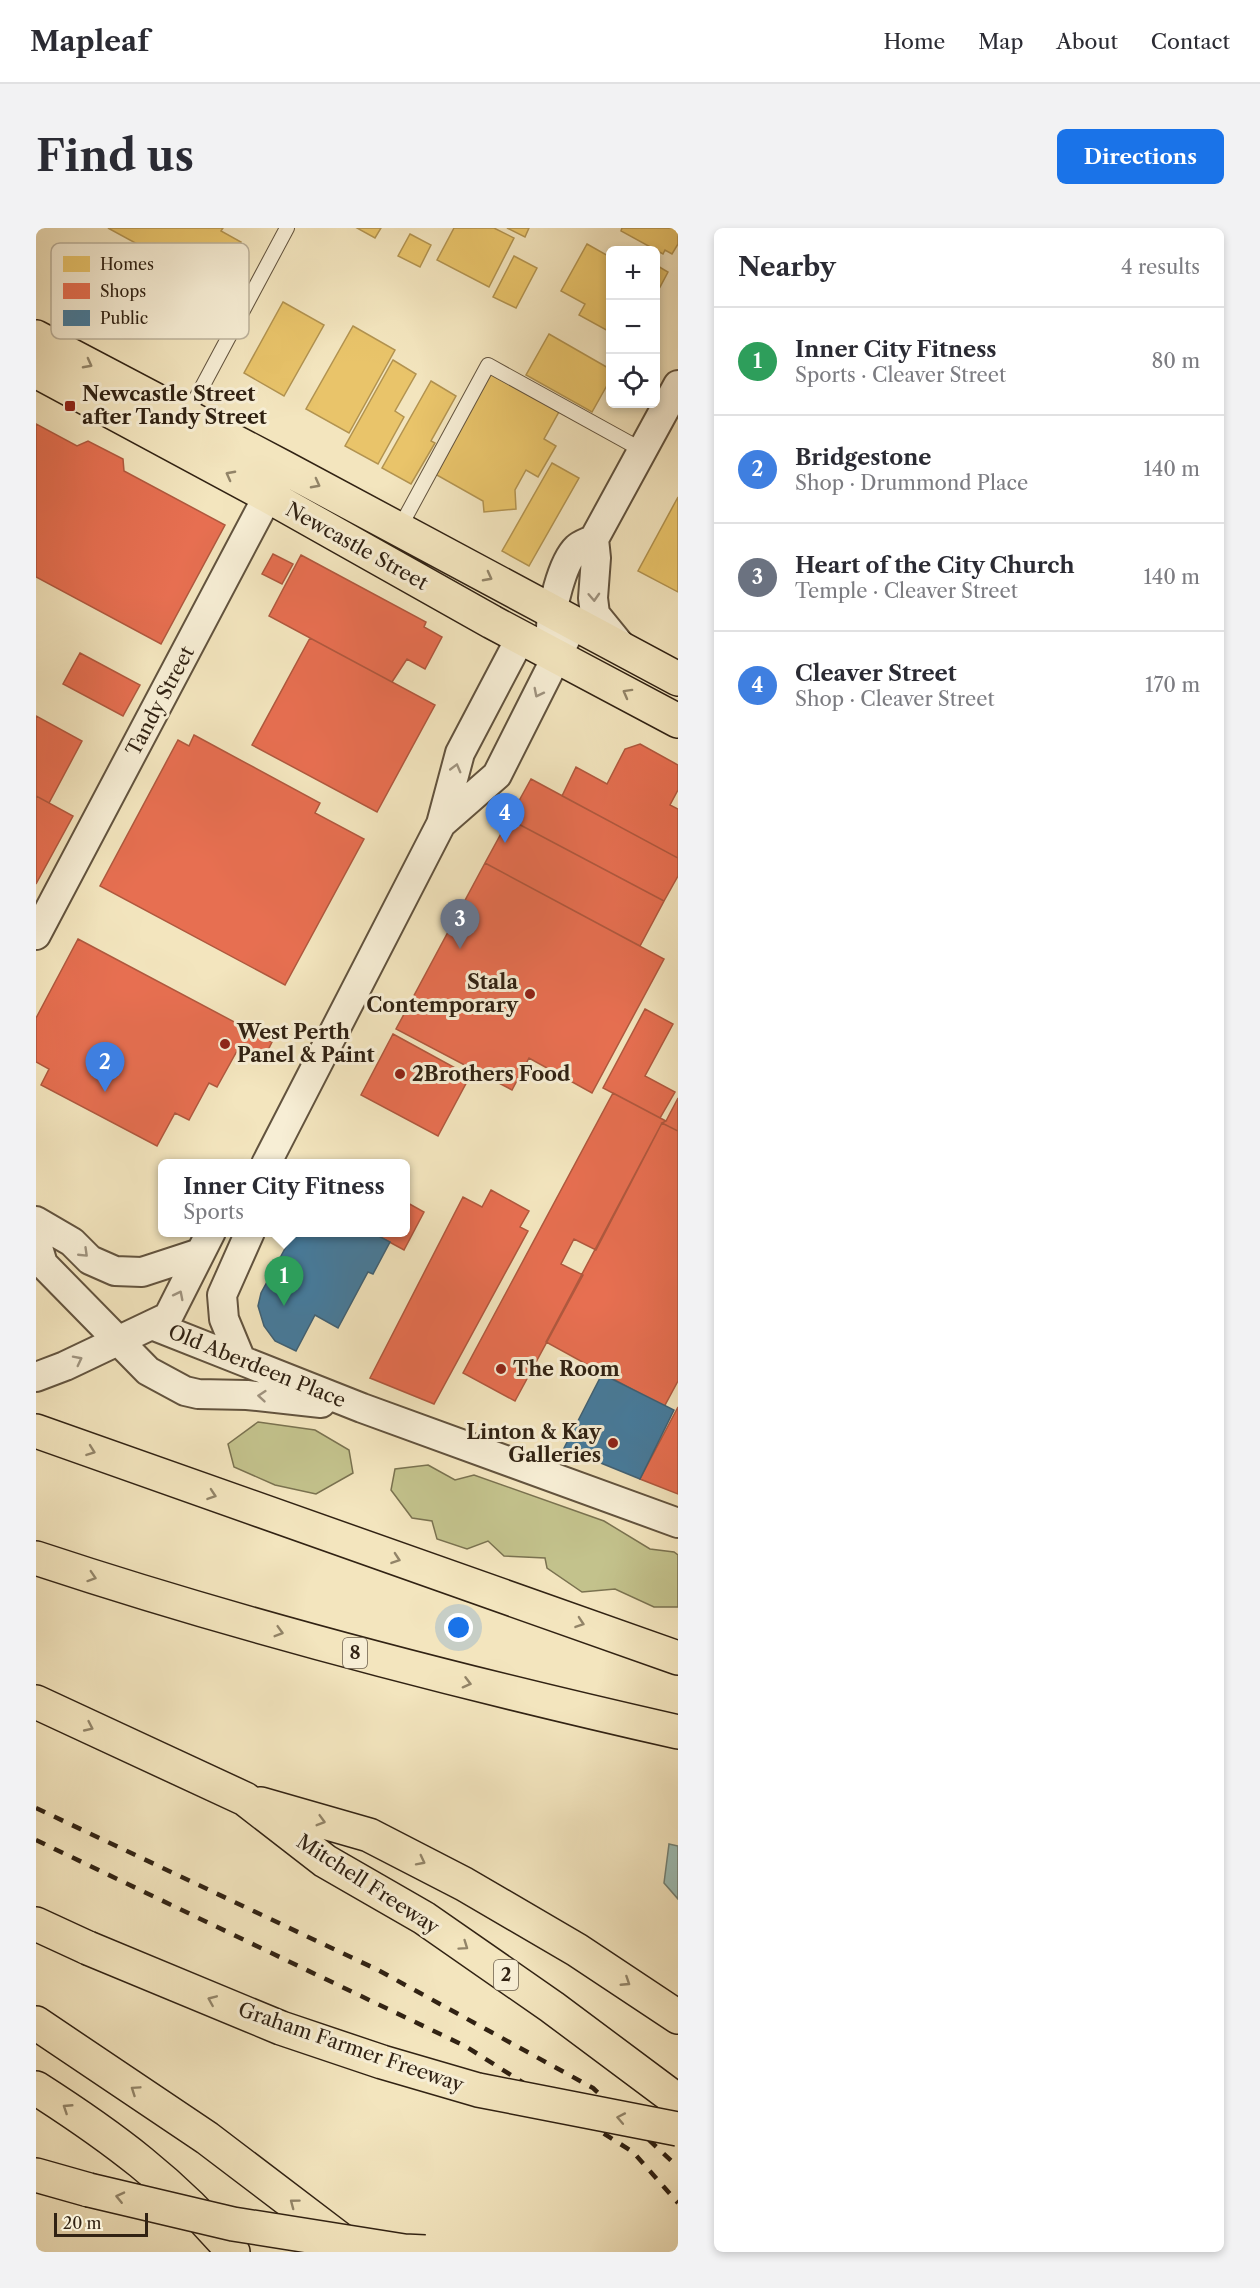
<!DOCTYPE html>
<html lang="en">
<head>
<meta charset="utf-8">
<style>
	body { margin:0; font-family:"Libre Caslon Text",serif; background:#f2f2f3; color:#2b2b33 }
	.controls { position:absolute; right:18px; top:18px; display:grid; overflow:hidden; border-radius:9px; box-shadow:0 3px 9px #0003 }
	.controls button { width:54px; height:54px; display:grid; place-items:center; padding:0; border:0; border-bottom:2px solid #e1e1e2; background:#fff; color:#2b2b33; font:30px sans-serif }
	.scale { position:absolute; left:18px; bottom:15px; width:94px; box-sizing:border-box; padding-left:6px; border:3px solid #312213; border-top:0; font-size:16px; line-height:21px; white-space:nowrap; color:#312213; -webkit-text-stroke:4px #f7eed5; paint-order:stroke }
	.you { position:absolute; left:423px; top:1400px; width:21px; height:21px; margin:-15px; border:4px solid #fff; border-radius:50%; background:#1a73e8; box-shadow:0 0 0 9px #1a73e833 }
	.badge { display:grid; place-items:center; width:39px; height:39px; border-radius:50%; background:#1a73e8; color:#fff; font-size:20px; font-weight:700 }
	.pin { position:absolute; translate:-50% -50px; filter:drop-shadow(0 2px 3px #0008) }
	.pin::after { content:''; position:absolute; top:32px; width:21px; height:18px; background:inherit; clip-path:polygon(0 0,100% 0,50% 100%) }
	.popup { position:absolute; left:122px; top:931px; width:252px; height:78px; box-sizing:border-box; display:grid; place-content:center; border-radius:9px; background:#fff; filter:drop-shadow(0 2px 4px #0005); font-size:20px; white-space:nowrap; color:#7c7c81 }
	.popup b { font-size:22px; color:#2b2b33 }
	.popup::after { content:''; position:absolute; left:50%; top:100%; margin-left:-12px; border:12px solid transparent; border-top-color:#fff }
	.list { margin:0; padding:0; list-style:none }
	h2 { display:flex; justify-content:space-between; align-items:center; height:78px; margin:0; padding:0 24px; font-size:26px }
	h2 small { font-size:20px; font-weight:400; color:#7c7c81 }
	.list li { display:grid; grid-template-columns:39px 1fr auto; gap:18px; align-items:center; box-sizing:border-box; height:108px; padding:0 24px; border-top:2px solid #e1e1e2 }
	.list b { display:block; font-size:22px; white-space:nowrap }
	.list p { margin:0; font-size:20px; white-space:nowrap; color:#7c7c81 }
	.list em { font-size:20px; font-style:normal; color:#7c7c81 }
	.icon { flex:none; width:33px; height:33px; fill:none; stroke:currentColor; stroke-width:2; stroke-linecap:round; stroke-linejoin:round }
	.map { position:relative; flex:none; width:642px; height:2024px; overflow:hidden; border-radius:9px }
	header { display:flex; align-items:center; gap:36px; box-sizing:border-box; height:84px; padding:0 30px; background:#fff; border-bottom:2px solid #e1e1e2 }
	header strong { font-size:28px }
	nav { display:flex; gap:33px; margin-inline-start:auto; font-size:21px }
	.intro { display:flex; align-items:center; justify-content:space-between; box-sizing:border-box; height:144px; padding:0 36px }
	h1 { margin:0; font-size:42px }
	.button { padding:15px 27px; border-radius:9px; background:#1a73e8; color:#fff; font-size:21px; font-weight:700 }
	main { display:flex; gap:36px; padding:0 36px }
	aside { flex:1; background:#fff; border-radius:9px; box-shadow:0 3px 9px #0003 }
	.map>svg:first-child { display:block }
</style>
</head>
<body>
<header>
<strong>Mapleaf</strong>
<nav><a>Home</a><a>Map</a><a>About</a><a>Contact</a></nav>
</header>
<div class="intro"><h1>Find us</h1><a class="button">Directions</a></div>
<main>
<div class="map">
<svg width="642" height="2024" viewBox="0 0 642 2024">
	<rect width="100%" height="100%" fill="#f3e5be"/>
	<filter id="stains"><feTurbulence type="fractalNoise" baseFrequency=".00333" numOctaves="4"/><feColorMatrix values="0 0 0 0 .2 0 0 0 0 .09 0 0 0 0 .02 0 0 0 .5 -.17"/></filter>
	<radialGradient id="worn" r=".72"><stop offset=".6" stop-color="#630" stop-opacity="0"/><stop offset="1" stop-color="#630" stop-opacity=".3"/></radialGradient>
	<!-- green -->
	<path fill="#c3c28c" stroke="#7a7250" stroke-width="1.5" d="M 222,1194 L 279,1202 L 313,1222 L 317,1245 L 280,1266 L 239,1257 L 198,1239 L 192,1216 Z
		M 392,1237 L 419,1252 L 438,1247 L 568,1293 L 614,1321 L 638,1324 L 642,1327 L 642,1379 L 618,1379 L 579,1361 L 546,1364 L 511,1340 L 509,1330 L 468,1328 L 452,1313 L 431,1321 L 401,1311 L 396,1293 L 376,1290 L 355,1262 L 359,1241 Z"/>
	<!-- water -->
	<path fill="#9cbeb6" stroke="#718075" stroke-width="1.5" d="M 633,1616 L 642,1618 L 642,1671 L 628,1655 Z"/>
	<!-- homes -->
	<path fill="#e9c46a" stroke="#b29350" stroke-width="1.5" d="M 72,0 L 187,0 L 185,3 L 205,14 L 180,59 Z
		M 321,0 L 345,0 L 339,10 Z
		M 418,0 L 458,0 L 478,10 L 453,59 L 401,32 Z
		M 471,0 L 493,0 L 489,9 Z
		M 586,0 L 642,0 L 642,16 L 636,26 L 629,22 L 627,26 L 585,3 Z
		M 374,6 L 395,17 L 384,39 L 362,28 Z
		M 551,16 L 574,29 L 574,104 L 543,87 L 549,76 L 525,63 Z
		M 478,28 L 501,40 L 480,80 L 457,69 Z
		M 620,37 L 632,44 L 624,59 L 620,56 Z
		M 247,74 L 288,97 L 248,168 L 208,145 Z
		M 317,98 L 359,122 L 313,205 L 270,181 Z
		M 513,106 L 574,141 L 574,152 L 556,184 L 490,147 Z
		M 357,132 L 380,146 L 359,183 L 368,189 L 342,236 L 309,218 Z
		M 456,144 L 524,182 L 508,211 L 520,218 L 502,249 L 490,242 L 479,262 L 480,281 L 448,284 L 447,273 L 399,246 Z
		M 395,153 L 420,168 L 395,213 L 399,215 L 375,256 L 346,240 Z
		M 516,235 L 543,250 L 493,338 L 466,323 Z
		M 642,269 L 642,364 L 602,343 Z"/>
	<!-- shops -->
	<path fill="#e76f51" stroke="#b0583e" stroke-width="1.5" d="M 0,196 L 41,218 L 52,213 L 87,231 L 88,243 L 189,297 L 125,416 L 0,349 Z
		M 237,326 L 257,336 L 246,356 L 226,346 Z
		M 265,327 L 390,394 L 388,399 L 406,409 L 389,441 L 371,431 L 356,454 L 233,388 Z
		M 274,410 L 399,477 L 341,584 L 216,517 Z
		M 44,425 L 104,457 L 87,488 L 27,456 Z
		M 0,488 L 46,513 L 13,575 L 0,568 Z
		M 158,507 L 284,575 L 279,585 L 328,611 L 249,757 L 64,658 L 142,512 L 153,518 Z
		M 604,516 L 642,537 L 642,562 L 634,577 L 642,581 L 642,630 L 526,568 L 540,539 L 571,556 L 589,521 Z
		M 495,551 L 642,630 L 642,648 L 628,673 L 473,591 Z
		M 0,568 L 37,588 L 0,656 Z
		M 473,591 L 628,673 L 604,718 L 449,635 Z
		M 449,635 L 628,731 L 556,865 L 493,830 L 476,862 L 360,801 Z
		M 42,711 L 236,814 L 225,836 L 201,823 L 181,859 L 173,855 L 153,892 L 139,885 L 121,918 L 5,857 L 13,841 L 0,834 L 0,790 Z
		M 609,781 L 637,796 L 609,848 L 639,864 L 624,890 L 567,860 Z
		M 357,806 L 434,848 L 402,908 L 325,867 Z
		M 577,865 L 630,893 L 626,895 L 560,1022 L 538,1011 L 525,1036 L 547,1047 L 479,1173 L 427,1145 Z
		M 642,870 L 642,903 L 626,895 L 630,893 Z
		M 626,895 L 642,903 L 642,1153 L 628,1179 L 510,1114 Z
		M 455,962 L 493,983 L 484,999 L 492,1003 L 398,1176 L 334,1150 L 427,969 L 446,979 Z
		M 370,974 L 388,984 L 368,1022 L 335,1004 L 370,1004 Z
		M 642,1179 L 642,1266 L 604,1251 Z"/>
	<!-- public -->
	<path fill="#457b9d" stroke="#3f6074" stroke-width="1.5" d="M 258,1004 L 335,1004 L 354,1014 L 337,1046 L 332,1044 L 302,1100 L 279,1087 L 260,1123 L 239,1113 L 228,1098 L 222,1078 L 225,1065 Z
		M 566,1146 L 638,1182 L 604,1251 L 528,1220 Z"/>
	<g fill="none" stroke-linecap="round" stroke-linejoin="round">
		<!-- lane casing -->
		<g stroke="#62533e" stroke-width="16">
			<path id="lane" d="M 150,189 L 251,0
				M 363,301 L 452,137 L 606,222"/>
		</g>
		<!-- street casing -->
		<g stroke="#62533e" stroke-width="32">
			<path id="street" d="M 515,404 C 514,384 526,334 541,320 C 545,316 553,314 558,311
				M 585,418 L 559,386 L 557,370 L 560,330 L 558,311 L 642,157
				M 405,596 L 461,547 L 538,394
				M 0,707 L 243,247
				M 230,936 L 405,596 L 424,525 L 485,409
				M 0,993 L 36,1014 L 54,1032 L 79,1043 L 106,1044 L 164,1025
				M 0,1013 L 7,1036 L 112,1143 L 149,1163 L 162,1166 L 211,1167 L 285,1175
				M 116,1097 L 326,1180 L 642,1295
				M 205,1132 L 188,1091 L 186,1067 L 214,1004
				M 0,1149 L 29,1138 L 132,1089 L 175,1004"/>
		</g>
		<!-- primary casing -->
		<g stroke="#312213" stroke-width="36">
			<path id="primary" d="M 0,109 L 247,239 L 642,451
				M 0,143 L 232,268 L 456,394 L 642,493"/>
		</g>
		<!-- highway casing -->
		<g stroke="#312213" stroke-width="36">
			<path id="highway" d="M 0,1203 L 642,1430
				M 0,1330 C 211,1400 426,1455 642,1504
				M 0,1474 L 209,1571 L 289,1633 L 388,1690 L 516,1779 L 642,1873
				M 225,1576 L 333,1607 L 428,1656 L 541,1722 L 642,1789
				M 0,1696 L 52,1720
				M 0,1795 L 171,1910 L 317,2021
				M 0,1860 C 75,1908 139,1955 197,2024
				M 0,1947 L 53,1962"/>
		</g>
		<!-- lane -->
		<use href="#lane" stroke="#f7eed5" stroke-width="14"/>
		<!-- street -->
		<use href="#street" stroke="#f7eed5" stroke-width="28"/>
		<!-- primary -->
		<use href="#primary" stroke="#f3e5be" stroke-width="33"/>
		<!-- highway -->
		<use href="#highway" stroke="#f3e5be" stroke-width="33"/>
		<!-- rail -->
		<path stroke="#312213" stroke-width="4.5" stroke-dasharray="10 10" stroke-linecap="butt" d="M 0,1580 L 342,1742 L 557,1860 L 642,1939
			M 0,1612 L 429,1818 L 597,1924 L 642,1975"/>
		<!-- highway-bridge casing -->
		<g stroke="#312213" stroke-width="36" stroke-linecap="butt">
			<path id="highway-bridge" d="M 52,1720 L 245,1800 L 346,1834 L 442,1862 L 642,1901
				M 53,1962 L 197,1996 L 368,2023 L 389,2024"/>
		</g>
		<!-- highway-bridge -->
		<use href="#highway-bridge" stroke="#f3e5be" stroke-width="33"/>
	</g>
	<!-- one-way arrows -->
	<defs><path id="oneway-chevron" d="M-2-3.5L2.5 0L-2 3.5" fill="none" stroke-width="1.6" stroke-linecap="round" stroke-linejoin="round" transform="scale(1.5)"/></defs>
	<g stroke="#928468">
		<use href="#oneway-chevron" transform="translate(52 136) rotate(28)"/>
		<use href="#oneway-chevron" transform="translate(194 247) rotate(-152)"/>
		<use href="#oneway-chevron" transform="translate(280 256) rotate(28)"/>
		<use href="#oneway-chevron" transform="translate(452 349) rotate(28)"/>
		<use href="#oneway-chevron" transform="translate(591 465) rotate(-151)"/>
		<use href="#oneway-chevron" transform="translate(55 1223) rotate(20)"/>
		<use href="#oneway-chevron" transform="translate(176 1267) rotate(19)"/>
		<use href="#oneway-chevron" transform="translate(360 1331) rotate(19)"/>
		<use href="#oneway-chevron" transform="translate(56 1349) rotate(18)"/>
		<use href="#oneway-chevron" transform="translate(544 1395) rotate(19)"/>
		<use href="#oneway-chevron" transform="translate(243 1404) rotate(16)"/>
		<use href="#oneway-chevron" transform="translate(431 1455) rotate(15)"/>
		<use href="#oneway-chevron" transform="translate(53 1499) rotate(25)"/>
		<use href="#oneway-chevron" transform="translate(285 1593) rotate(16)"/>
		<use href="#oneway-chevron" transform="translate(385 1633) rotate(27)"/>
		<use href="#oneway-chevron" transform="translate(428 1718) rotate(35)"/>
		<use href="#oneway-chevron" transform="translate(590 1754) rotate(33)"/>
		<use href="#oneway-chevron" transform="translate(176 1772) rotate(-157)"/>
		<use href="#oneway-chevron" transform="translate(99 1862) rotate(-146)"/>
		<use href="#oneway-chevron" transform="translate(31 1880) rotate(-147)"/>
		<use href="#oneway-chevron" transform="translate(585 1890) rotate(-169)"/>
		<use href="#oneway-chevron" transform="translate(84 1969) rotate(-167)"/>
		<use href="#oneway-chevron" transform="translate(258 1975) rotate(-143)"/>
	</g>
	<g stroke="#9e927e">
		<use href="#oneway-chevron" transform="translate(558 369) rotate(87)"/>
		<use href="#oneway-chevron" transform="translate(502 465) rotate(117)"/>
		<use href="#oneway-chevron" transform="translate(420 540) rotate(-75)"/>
		<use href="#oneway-chevron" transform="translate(48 1025) rotate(44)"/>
		<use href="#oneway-chevron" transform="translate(143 1067) rotate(-63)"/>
		<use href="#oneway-chevron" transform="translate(42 1132) rotate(-27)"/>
		<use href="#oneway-chevron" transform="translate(226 1168) rotate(-175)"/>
	</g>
	<!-- markers -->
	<g fill="#8f2418" stroke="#f7eed5" stroke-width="2">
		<rect x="28" y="172" width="12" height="12" rx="3"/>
		<circle cx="494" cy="766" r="6"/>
		<circle cx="189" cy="816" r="6"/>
		<circle cx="364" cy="846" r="6"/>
		<circle cx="465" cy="1141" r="6"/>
		<circle cx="577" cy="1215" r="6"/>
	</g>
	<g text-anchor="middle" stroke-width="6" stroke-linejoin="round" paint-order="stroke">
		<!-- shield labels -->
		<g fill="#f7eed5" stroke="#6c5f4d" stroke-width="1.5">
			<rect x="307" y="1410" width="24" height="30" rx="4.5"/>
			<rect x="458" y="1732" width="24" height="30" rx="4.5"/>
		</g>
		<g font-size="18" font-weight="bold" fill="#312213">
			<text x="319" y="1431">8</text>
			<text x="470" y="1753">2</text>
		</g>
		<!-- poi labels -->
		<g font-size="20" font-weight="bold" fill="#312213" stroke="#f7eed5" text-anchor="start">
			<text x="46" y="173">Newcastle Street<tspan x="46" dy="23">after Tandy Street</tspan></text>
			<text x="482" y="761" text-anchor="end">Stala<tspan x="482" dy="23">Contemporary</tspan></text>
			<text x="201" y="811">West Perth<tspan x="201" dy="23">Panel &amp; Paint</tspan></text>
			<text x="376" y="853">2Brothers Food</text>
			<text x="477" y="1148">The Room</text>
			<text x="565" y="1211" text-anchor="end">Linton &amp; Kay<tspan x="565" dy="23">Galleries</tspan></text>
		</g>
		<!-- street labels -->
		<g font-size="20" fill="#312213" stroke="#f7eed5">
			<text transform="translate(321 318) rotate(29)" y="7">Newcastle Street</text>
			<text transform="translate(124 473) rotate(-62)" y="7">Tandy Street</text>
			<text transform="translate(221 1138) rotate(22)" y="7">Old Aberdeen Place</text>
			<text transform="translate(332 1656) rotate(33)" y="7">Mitchell Freeway</text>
			<text transform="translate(315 1819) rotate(19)" y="7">Graham Farmer Freeway</text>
		</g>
	</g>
	<!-- legend -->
	<rect x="15" y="15" width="198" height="96" rx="9" fill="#f7eed5" stroke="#bcb19b" stroke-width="1.5"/>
	<rect x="27" y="28" width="27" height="16" fill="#e9c46a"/>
	<rect x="27" y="55" width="27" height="16" fill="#e76f51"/>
	<rect x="27" y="82" width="27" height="16" fill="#457b9d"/>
	<g font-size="16" fill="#312213">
		<text x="64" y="42">Homes</text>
		<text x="64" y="69">Shops</text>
		<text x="64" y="96">Public</text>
	</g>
	<rect width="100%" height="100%" filter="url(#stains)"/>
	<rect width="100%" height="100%" fill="url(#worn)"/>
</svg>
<div class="controls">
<button>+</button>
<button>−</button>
<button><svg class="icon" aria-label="locate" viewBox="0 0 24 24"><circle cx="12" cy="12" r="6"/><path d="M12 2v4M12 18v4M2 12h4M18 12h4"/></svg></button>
</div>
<div class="scale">20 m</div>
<div class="you"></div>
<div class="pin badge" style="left:248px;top:1078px;background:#2e9e5b">1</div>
<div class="popup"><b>Inner City Fitness</b>Sports</div>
<div class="pin badge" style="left:69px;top:864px;background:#3f7fe0">2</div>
<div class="pin badge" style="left:424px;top:721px;background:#6b7280">3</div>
<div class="pin badge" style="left:469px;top:615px;background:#3f7fe0">4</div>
</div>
<aside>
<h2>Nearby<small>4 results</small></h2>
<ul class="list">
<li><span class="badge" style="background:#2e9e5b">1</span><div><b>Inner City Fitness</b><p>Sports · Cleaver Street</p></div><em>80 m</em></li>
<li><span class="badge" style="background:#3f7fe0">2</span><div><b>Bridgestone</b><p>Shop · Drummond Place</p></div><em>140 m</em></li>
<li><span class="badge" style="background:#6b7280">3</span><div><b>Heart of the City Church</b><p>Temple · Cleaver Street</p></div><em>140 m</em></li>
<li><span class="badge" style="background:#3f7fe0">4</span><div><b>Cleaver Street</b><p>Shop · Cleaver Street</p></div><em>170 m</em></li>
</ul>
</aside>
</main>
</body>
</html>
